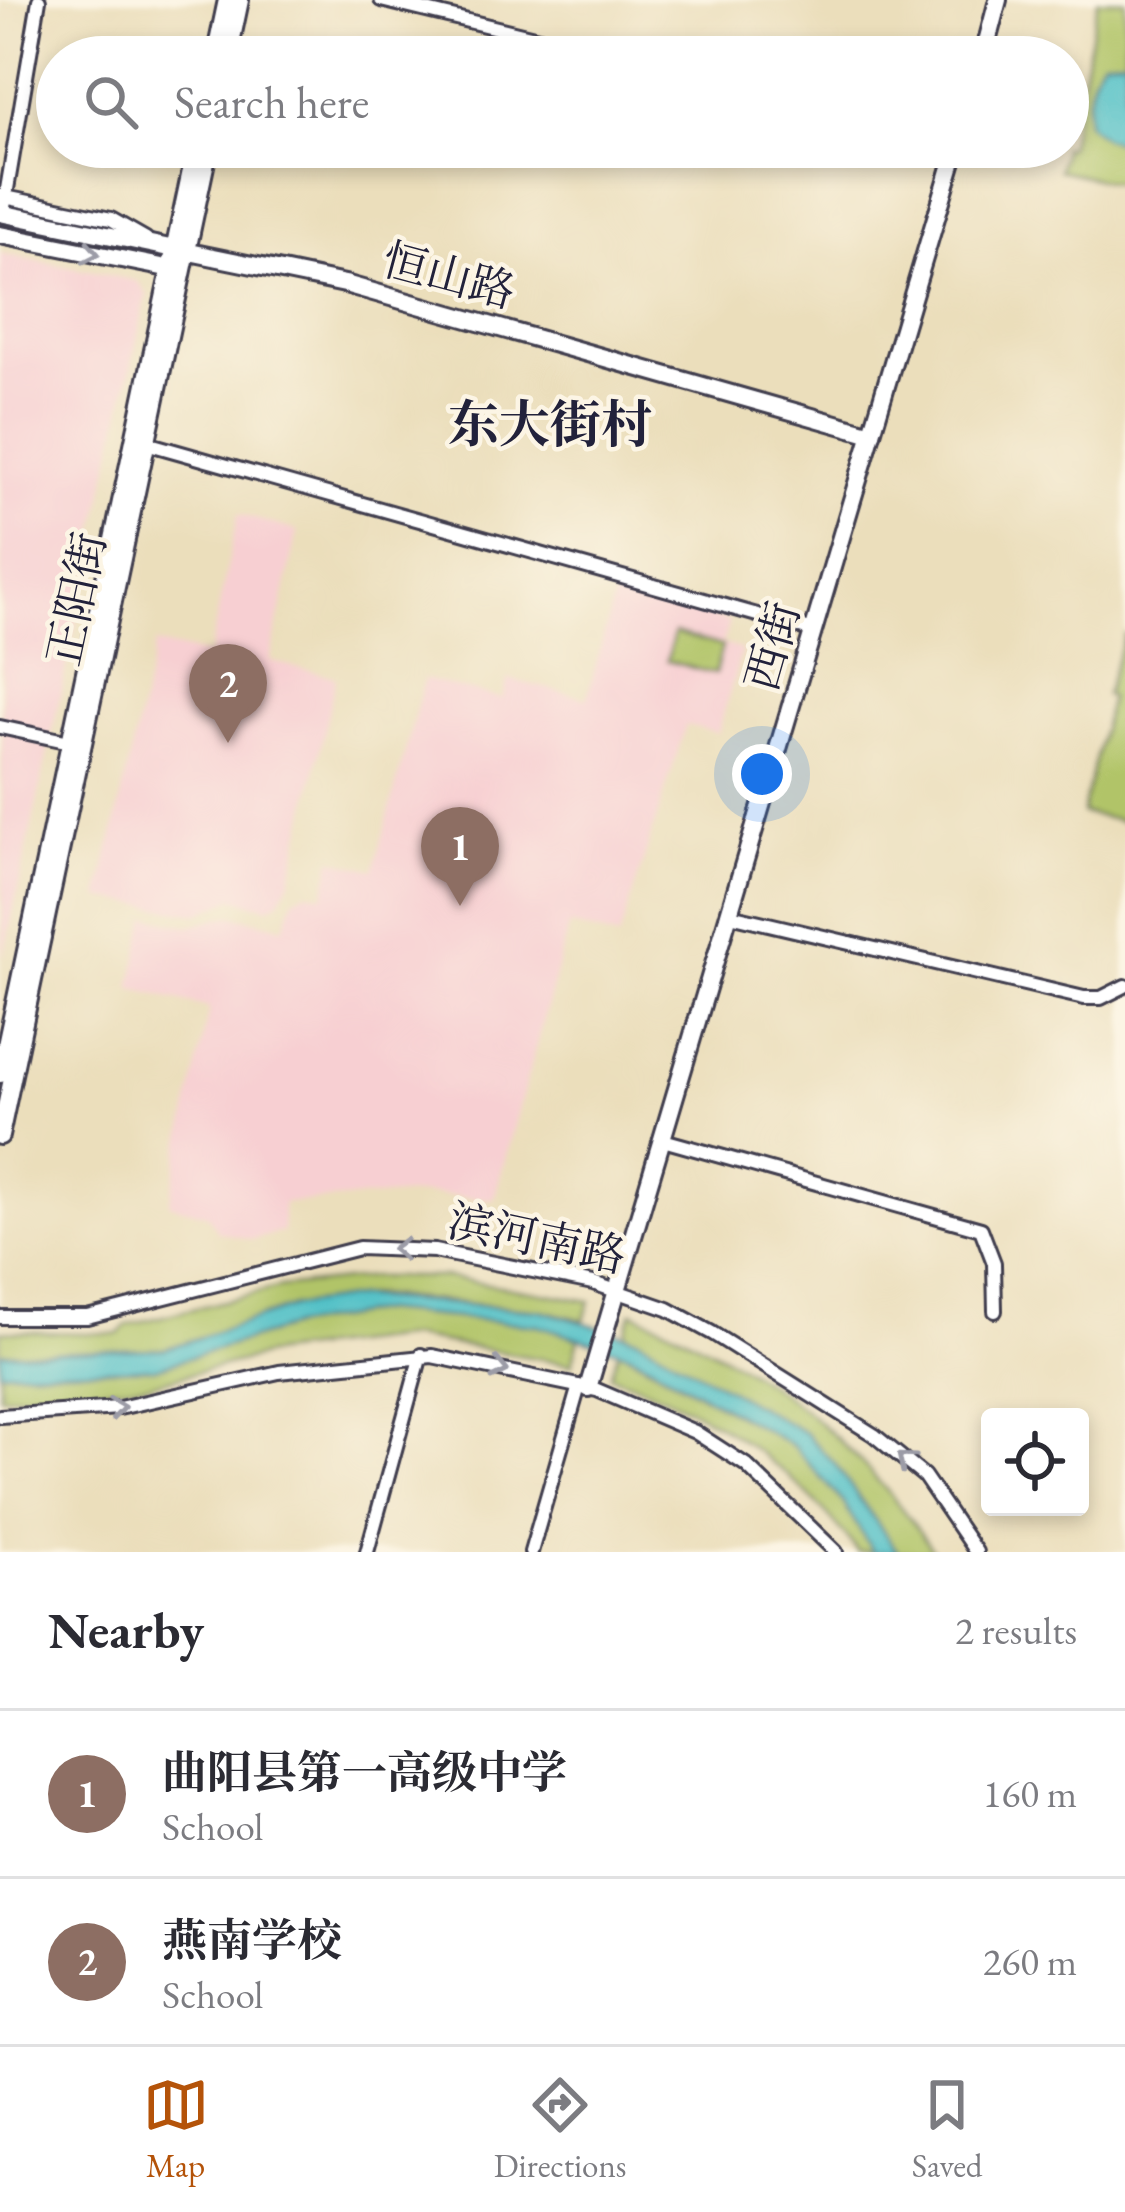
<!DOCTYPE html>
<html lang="en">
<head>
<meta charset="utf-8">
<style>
	body { margin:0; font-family:"EB Garamond","Noto Serif SC",serif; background:#f2f2f3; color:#2b2b33 }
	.controls { position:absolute; right:36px; bottom:36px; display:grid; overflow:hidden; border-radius:12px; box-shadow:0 6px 18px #0003 }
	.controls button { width:108px; height:108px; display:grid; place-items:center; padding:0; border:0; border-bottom:3px solid #e1e1e2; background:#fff; color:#2b2b33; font:60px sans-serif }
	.you { position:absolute; left:762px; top:774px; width:42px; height:42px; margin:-30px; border:9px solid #fff; border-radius:50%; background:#1a73e8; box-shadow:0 0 0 18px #1a73e833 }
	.badge { display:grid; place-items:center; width:78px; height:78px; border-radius:50%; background:#b45309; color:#fff; font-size:39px; font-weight:700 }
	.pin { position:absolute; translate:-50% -99px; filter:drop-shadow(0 3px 6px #0008) }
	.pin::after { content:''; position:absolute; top:63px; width:42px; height:36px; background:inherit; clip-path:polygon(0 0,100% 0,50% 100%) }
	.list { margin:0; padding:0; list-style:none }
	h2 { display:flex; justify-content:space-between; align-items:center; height:156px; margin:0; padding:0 48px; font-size:51px }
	h2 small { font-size:39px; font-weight:400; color:#7c7c81 }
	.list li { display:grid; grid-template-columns:78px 1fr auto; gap:36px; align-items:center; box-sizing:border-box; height:168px; padding:0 48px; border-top:3px solid #e1e1e2 }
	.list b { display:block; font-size:45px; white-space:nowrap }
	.list p { margin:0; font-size:39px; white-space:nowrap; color:#7c7c81 }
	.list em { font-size:39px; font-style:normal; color:#7c7c81 }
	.icon { flex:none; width:66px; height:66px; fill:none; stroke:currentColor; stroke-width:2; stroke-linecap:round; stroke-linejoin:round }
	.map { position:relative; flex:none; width:1125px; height:1552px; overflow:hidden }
	.search { position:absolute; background:#fff; box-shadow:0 6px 18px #0003; left:36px; right:36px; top:36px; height:132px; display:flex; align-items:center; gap:30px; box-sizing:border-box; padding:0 42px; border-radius:66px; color:#7c7c81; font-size:45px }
	.sheet { height:492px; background:#fff }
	nav { display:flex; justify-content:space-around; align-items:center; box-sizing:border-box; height:168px; border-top:3px solid #e1e1e2; background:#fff; font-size:33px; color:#7c7c81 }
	nav a { display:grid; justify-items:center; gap:6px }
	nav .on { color:#b45309 }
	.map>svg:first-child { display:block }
</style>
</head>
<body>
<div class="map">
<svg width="1125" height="1552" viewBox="0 0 1125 1552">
	<rect width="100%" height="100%" fill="#fcf5e5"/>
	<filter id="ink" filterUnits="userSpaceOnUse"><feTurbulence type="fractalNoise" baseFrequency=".00833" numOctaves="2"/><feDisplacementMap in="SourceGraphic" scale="24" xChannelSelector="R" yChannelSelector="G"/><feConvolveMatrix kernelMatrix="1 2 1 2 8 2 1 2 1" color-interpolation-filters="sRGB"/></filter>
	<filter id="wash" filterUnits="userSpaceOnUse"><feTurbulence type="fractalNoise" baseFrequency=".004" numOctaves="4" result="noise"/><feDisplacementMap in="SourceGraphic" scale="48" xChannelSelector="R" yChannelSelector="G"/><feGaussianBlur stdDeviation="2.7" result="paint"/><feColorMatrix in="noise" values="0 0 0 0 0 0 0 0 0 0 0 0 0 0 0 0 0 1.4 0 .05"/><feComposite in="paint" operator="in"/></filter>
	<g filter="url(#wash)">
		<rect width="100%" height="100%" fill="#ebdebb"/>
		<!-- built -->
		<path fill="#f7cfd2" d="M 0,253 L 137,281 L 147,294 L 3,959 Z
			M 238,514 L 298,531 L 270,661 L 336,677 L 291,880 L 279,901 L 269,907 L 233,898 L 198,914 L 99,898 L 155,644 L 209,655 Z
			M 616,589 L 729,621 L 723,644 L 742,650 L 718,733 L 686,725 L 619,938 L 569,925 L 494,1199 L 423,1194 L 283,1203 L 283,1232 L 251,1240 L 217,1231 L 208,1215 L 169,1204 L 209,1008 L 131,988 L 147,917 L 189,926 L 230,915 L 284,927 L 294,898 L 307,891 L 324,895 L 332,859 L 374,870 L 424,679 L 502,699 L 508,679 L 587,698 Z"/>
		<!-- green -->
		<path fill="#b1c468" stroke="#6a7352" stroke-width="3" d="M 1098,0 L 1125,0 L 1125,185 L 1058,170 L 1063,147 L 1068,147 Z
			M 674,633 L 722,646 L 715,674 L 667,661 Z
			M 1125,633 L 1125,822 L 1082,813 L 1110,697 L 1105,695 Z
			M 374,1277 L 446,1277 L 590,1301 L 584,1320 L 540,1310 L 375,1295 L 294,1306 L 165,1349 L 0,1353 L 0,1331 L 119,1334 L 127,1325 L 281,1287 Z
			M 381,1311 L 538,1325 L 580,1335 L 572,1364 L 411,1337 L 275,1353 L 150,1384 L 0,1396 L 0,1371 L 155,1368 L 294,1326 Z
			M 632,1312 C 765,1367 851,1433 934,1552 L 898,1552 L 834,1463 L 805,1433 L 625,1333 Z
			M 619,1349 L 793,1446 L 843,1502 L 873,1552 L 858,1552 C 795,1468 710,1409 610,1375 Z"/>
		<!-- water -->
		<path fill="#53c1c7" stroke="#3a7281" stroke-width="3" d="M 1125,58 L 1125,144 L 1104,138 L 1087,123 C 1086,100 1089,78 1103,59 Z
			M 356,1297 L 540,1310 L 638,1338 L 805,1433 L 834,1463 L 898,1552 L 873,1552 L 843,1502 L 793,1446 L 633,1355 L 538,1325 L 381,1311 L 294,1326 L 155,1368 L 0,1371 L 0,1353 L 165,1349 L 295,1306 Z"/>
	</g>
	<g filter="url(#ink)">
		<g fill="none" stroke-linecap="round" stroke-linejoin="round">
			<!-- street casing -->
			<g stroke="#403e4e" stroke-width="18">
				<path id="street" d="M 381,0 L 617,57
					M 0,196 L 111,219 L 146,239
					M 3,213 L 39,0
					M 146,443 L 814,631
					M 0,727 L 70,742
					M 730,915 L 1084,998 L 1101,998 L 1125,986
					M 663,1140 L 981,1229 L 994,1263 L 995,1311
					M 0,1317 L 87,1317 L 359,1248 L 434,1251 L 593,1283 L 668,1309 L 712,1333 L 874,1435 L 924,1476 L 976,1552
					M 0,1416 L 119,1408 L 279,1372 L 432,1356 L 597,1390 L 695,1432 L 746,1465 L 836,1552
					M 367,1552 L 421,1355
					M 531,1552 L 579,1386"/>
			</g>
			<!-- secondary casing -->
			<g stroke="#403e4e" stroke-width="22">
				<path id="secondary" d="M 215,57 L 227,0
					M 228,57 L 240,0
					M 983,57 L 998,0
					M 0,213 L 345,284 L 872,434
					M 0,235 L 182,271
					M 0,1074 L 196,147
					M 0,1136 L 209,147
					M 588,1388 L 957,147"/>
			</g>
			<!-- street -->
			<use href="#street" stroke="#fff" stroke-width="12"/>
			<!-- secondary -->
			<use href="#secondary" stroke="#fff" stroke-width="16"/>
		</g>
		<!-- one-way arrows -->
		<defs><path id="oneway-chevron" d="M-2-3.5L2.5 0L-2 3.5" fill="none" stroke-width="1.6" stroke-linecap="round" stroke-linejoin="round" transform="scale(3)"/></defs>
		<g stroke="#9c9ca7">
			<use href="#oneway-chevron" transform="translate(91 253) rotate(11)"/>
			<use href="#oneway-chevron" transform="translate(400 1249) rotate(-177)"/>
			<use href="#oneway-chevron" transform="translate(500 1369) rotate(12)"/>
			<use href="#oneway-chevron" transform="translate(117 1408) rotate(-8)"/>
			<use href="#oneway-chevron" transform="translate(905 1460) rotate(-140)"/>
		</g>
	</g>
	<g text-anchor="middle" stroke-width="9" stroke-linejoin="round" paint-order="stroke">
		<!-- street labels -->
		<g font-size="45" fill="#22223b" stroke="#fcf5e5">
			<text transform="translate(449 275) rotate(15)" y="16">恒山路</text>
			<text transform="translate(76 599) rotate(-78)" y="16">正阳街</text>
			<text transform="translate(772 646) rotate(-74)" y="16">西街</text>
			<text transform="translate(537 1238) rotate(12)" y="16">滨河南路</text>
		</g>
		<!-- quarter labels -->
		<g font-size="51" font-weight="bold" fill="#22223b" stroke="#fcf5e5">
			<text x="550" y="442">东大街村</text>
		</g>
	</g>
</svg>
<div class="controls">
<button><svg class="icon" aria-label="locate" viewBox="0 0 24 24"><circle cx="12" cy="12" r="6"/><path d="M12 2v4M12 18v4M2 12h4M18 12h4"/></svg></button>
</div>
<div class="you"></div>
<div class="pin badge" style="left:460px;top:906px;background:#8d6e63">1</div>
<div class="pin badge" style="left:228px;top:743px;background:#8d6e63">2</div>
<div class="search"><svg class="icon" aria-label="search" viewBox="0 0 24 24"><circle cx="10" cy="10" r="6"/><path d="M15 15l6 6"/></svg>Search here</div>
</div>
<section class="sheet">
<h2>Nearby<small>2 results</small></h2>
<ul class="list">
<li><span class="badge" style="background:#8d6e63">1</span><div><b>曲阳县第一高级中学</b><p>School</p></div><em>160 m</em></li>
<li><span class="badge" style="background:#8d6e63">2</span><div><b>燕南学校</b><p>School</p></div><em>260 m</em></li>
</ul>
</section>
<nav>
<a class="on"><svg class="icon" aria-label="map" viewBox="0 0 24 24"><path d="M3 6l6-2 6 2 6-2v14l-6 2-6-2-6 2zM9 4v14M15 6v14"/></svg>Map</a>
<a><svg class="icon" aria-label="directions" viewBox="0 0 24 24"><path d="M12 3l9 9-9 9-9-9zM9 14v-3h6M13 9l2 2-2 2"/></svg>Directions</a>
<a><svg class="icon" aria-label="saved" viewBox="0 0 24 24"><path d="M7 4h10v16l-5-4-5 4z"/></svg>Saved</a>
</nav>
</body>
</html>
